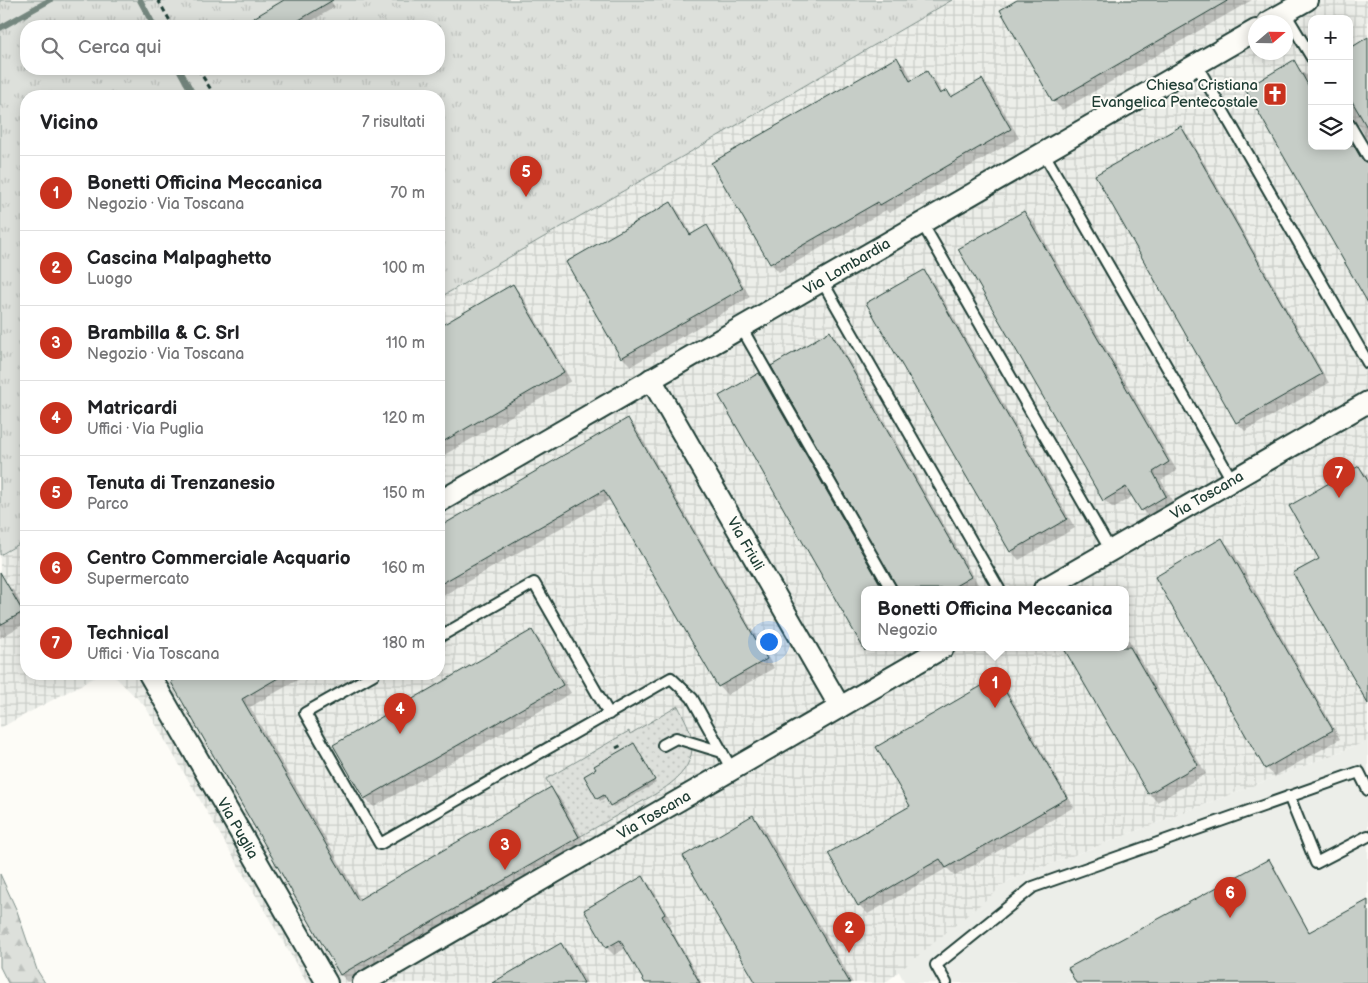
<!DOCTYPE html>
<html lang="it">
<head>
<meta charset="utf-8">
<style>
	body { margin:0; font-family:"Balsamiq Sans",sans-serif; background:#f2f2f2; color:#202124 }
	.controls { position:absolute; right:15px; top:15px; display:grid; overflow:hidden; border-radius:10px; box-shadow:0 2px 12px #0003 }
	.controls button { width:45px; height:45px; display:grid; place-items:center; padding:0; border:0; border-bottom:1px solid #e0e0e0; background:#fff; color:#202124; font:25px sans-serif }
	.compass { position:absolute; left:1248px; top:15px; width:45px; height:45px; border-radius:50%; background:#fff; box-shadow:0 2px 12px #0003; rotate:70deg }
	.you { position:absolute; left:768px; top:641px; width:18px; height:18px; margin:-12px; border:4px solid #fff; border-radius:50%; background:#1a73e8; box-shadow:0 0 0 8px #1a73e833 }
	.badge { display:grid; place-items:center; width:32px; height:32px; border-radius:50%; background:#c8321e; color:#fff; font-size:16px; font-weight:700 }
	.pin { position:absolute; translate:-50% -41px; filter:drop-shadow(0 1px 2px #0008) }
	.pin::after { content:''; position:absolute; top:26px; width:18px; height:15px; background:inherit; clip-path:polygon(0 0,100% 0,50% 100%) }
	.popup { position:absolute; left:861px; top:586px; width:268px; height:65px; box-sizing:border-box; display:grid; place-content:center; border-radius:10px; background:#fff; filter:drop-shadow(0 1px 4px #0005); font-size:16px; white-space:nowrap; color:#757577 }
	.popup b { font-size:19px; color:#202124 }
	.popup::after { content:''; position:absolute; left:50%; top:100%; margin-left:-10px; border:10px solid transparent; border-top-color:#fff }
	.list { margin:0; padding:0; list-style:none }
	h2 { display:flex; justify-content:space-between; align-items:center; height:65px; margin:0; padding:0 20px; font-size:21px }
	h2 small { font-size:16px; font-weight:400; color:#757577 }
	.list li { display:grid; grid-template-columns:32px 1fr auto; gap:15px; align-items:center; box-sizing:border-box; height:75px; padding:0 20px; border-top:1px solid #e0e0e0 }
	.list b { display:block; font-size:19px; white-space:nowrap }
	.list p { margin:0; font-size:16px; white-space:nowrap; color:#757577 }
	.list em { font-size:16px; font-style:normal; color:#757577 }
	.icon { flex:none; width:28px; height:28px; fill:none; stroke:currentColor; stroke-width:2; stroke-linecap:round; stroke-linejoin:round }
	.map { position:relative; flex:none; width:1368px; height:983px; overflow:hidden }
	.search { position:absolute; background:#fff; box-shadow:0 2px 12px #0003; left:20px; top:20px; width:425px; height:55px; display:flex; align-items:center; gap:12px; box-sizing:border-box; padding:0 18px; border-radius:20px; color:#757577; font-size:19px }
	.panel { position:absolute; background:#fff; box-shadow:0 2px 12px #0003; left:20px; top:90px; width:425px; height:590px; border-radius:20px }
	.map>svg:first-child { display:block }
</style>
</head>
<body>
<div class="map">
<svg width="1368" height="983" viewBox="0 0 1368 983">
	<defs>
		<pattern id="industrial-grid" width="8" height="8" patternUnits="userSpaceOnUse" patternTransform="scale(1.25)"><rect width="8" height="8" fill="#eceee9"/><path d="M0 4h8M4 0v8" fill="none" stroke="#cacdc8"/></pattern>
		<pattern id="grass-dots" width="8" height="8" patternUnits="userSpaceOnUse" patternTransform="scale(1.25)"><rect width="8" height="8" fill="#dde0db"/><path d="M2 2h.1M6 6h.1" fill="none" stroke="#bdc1bd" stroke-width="1.8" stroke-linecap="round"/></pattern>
		<pattern id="forest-firs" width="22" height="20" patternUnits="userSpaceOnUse" patternTransform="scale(1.25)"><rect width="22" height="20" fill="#dde0db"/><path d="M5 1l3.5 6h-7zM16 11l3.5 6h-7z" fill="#bdc1bd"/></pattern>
		<pattern id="park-tufts" width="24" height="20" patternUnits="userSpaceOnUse" patternTransform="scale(1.25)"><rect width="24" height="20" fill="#dde0db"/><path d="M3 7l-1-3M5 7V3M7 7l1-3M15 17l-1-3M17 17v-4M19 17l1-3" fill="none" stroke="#bdc1bd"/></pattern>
	</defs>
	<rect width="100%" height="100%" fill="#fdfcf7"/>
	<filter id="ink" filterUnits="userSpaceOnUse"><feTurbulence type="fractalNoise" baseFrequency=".02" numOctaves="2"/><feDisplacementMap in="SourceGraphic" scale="10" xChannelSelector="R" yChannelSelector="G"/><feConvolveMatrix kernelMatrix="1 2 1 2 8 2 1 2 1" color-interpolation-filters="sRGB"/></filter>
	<g filter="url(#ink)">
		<!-- built -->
		<path fill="#eceee9" d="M 1368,741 L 1368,983 L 905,983 L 898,970 L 1010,880 Z"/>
		<!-- industrial -->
		<path fill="url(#industrial-grid)" fill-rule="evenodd" d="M 942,0 L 1368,0 L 1368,741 L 1010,880 L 885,983 L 307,983 L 145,706 L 112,674 L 439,674 L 439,295 ZM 1312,19 L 1349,19 L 1349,146 L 1312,146 ZM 1256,22 L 1286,22 L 1286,52 L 1256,52 ZM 865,589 L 1125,589 L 1125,647 L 865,647 Z
			M 26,540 L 26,674 L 101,674 L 0,728 L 0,556 Z"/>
		<!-- grass -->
		<path fill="url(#grass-dots)" stroke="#7e8e88" d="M 678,706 C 684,718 691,729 692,742 C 695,777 655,794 630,808 C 613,818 596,827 579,837 L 546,779 L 629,731 L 630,734 Z"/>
		<!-- forest -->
		<path fill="url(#forest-firs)" stroke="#7e8e88" d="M 0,874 L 17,911 L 37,970 L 45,983 L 8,983 L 0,967 Z"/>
		<!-- park -->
		<path fill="url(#park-tufts)" stroke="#7e8e88" fill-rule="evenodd" d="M 0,0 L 952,0 L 439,298 L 439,96 L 26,96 L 26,540 L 0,555 ZM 26,26 L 439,26 L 439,69 L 26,69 Z"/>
		<!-- shadow -->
		<path fill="#0003" d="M 287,0 L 330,0 L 335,7 L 303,26 L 264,26 L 258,17 Z
			M 1020,0 L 1252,0 L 1062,110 L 1054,101 Z
			M 1368,47 L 1368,142 L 1359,125 L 1354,127 L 1351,137 L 1368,164 L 1368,301 L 1246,89 L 1294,62 L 1306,76 L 1312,73 L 1312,146 L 1349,146 L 1349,50 Z
			M 897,59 L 906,67 L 913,81 L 927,73 L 935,81 L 943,94 L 947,92 L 953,98 L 982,81 L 991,89 L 1019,138 L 889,213 L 886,210 L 779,272 L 771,263 Z
			M 1180,127 L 1189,136 L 1329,383 L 1245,431 L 1237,422 Z
			M 671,203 L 679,212 L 692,235 L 707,227 L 715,235 L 750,297 L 631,366 L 622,357 L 568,263 Z
			M 1024,212 L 1033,221 L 1177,471 L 1161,480 L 1174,504 L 1150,518 L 1142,510 L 1133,496 L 1113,508 L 1104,500 Z
			M 924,272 L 932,280 L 1075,528 L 1019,560 L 1011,551 Z
			M 513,285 L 521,294 L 571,381 L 439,458 L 439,328 Z
			M 830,333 L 838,341 L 979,586 L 973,589 L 898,589 Z
			M 759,374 L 768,383 L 886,589 L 865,589 L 865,645 Z
			M 628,420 L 636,428 L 774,668 L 727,695 L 719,686 L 611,499 L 439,598 L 439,529 Z
			M 1359,467 L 1368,476 L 1368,702 Z
			M 1222,540 L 1231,548 L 1340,739 L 1275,776 L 1266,768 Z
			M 5,583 L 14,591 L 26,613 L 26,623 L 0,638 L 0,586 Z
			M 531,632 L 540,640 L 571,693 L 374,807 L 365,799 L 334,745 Z
			M 1125,633 L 1206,774 L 1157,802 L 1149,793 L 1064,647 L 1125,647 Z
			M 188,674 L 308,674 L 250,707 L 361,900 L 551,789 L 559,797 L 587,846 L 349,983 L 341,975 L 173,682 Z
			M 997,678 L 1005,687 L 1074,807 L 955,876 L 947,868 L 868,914 L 859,905 L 911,806 Z
			M 636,747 L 656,783 L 613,807 L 606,797 L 600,801 L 598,798 Z
			M 753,817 L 762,825 L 853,983 L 758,983 Z
			M 1268,860 L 1274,866 L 1310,933 L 1368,902 L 1368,983 L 1077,983 Z
			M 643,878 L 650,885 L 672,922 L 668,924 L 702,983 L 646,983 L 626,948 L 614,955 L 607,948 L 586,911 Z
			M 561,945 L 570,953 L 587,983 L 495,983 Z"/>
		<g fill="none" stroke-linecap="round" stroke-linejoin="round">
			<!-- stream -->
			<path stroke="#75877f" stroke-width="6" d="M 140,0 L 154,26
				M 0,28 L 50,0
				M 179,69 L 194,96"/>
		</g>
		<!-- building -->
		<path fill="#c6cdc7" stroke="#1f3d34" d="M 284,0 L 333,0 L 289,26 L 240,26 Z
			M 1017,0 L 1229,0 L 1053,102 L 1000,10 Z
			M 1368,37 L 1368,129 L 1349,96 L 1349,49 Z
			M 897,57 L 910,81 L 927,71 L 940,94 L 947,90 L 951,97 L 982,79 L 1011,129 L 880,205 L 878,202 L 770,264 L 711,163 Z
			M 1294,60 L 1312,92 L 1312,146 L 1354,146 L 1362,160 L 1368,163 L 1368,303 L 1245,89 Z
			M 1181,126 L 1322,374 L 1236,423 L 1095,175 Z
			M 671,202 L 690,235 L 707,225 L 743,288 L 621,358 L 566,262 Z
			M 1024,211 L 1169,462 L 1153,472 L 1166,496 L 1141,511 L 1126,487 L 1103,501 L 958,249 Z
			M 924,270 L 1067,519 L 1010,552 L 866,303 Z
			M 513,284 L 564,372 L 439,444 L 439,327 Z
			M 830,331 L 971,577 L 950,589 L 898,589 L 771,366 Z
			M 759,373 L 883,589 L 865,589 L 865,651 L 719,396 Z
			M 628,418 L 767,659 L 718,687 L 604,490 L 439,585 L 439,527 Z
			M 1359,466 L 1368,481 L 1368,704 L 1293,573 L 1319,559 L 1289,506 Z
			M 1222,538 L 1333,730 L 1265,769 L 1155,577 Z
			M 0,572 L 23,612 L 0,625 Z
			M 532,630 L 563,685 L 364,799 L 333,745 Z
			M 1063,647 L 1130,647 L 1198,765 L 1148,794 Z
			M 185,674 L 285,674 L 242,699 L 358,900 L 551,787 L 579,837 L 340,975 L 171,682 Z
			M 997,677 L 1067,798 L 946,868 L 940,859 L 858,906 L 828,853 L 910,806 L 876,747 Z
			M 634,743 L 655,780 L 610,806 L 604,795 L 597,799 L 584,776 L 596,769 L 594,766 Z
			M 753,815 L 830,949 L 850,983 L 756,983 L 721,923 L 683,856 Z
			M 1269,859 L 1309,932 L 1368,900 L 1368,983 L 1076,983 L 1068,968 Z
			M 643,876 L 665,914 L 662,916 L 700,983 L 645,983 L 620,940 L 606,948 L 584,910 Z
			M 561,943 L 584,983 L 492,983 Z"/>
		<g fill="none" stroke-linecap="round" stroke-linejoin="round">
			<!-- lane casing -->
			<g stroke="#1f3d34" stroke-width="14">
				<path id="lane" d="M 1285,13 L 1312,58
					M 1196,64 L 1368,363
					M 1349,124 L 1368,156
					M 1043,152 L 1232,480
					M 922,223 L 1111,551
					M 822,281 L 999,589
					M 741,327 L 891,589
					M 439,637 L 534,583 L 609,714
					M 374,674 L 305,713 L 380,844 L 671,678 L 692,698 L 732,770
					M 663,745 L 676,738 L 722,752
					M 1289,796 L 1316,863 L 1368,836
					M 946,983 L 936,965 L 1033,887 L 1359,772 L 1368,790"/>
			</g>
			<!-- street casing -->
			<g stroke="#1f3d34" stroke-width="24">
				<g id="street">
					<path d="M 1268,22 L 1307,0"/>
					<path id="s1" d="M 651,379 L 840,707"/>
					<path id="s2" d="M 439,502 L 1256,30"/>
					<path id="s3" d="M 1044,589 L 1368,402"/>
					<path id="s4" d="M 149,674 L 327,983"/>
					<path id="s5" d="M 363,983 L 944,647"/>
				</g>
			</g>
			<!-- path -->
			<path stroke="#1f3d34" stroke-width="3" stroke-dasharray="5 4" stroke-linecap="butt" d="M 158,0 L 173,26
				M 198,69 L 215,96
				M 616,748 L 622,745"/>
			<!-- lane -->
			<use href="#lane" stroke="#fdfcf7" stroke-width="10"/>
			<!-- street -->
			<use href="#street" stroke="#fdfcf7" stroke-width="20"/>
		</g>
	</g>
	<!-- icons -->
	<defs>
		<g id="church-square" transform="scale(1.25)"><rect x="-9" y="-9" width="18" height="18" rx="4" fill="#c8321e" stroke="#fdfcf7"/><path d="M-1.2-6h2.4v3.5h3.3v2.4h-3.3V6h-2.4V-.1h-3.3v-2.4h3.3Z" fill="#fff"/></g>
	</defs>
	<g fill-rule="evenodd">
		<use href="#church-square" x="1275" y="94"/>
	</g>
	<g text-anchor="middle" stroke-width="4" stroke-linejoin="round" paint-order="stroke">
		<!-- poi labels -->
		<g font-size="15" fill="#1f3d34" stroke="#fdfcf7" text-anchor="end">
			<text x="1258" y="90">Chiesa Cristiana<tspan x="1258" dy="17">Evangelica Pentecostale</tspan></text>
		</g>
		<!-- street labels -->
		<g font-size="15" fill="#1f3d34" stroke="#fdfcf7">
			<text dy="5" stroke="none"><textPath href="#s2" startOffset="471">Via Lombardia</textPath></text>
			<text dy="5" stroke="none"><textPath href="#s3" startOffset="188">Via Toscana</textPath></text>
			<text dy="5" stroke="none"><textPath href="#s1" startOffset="190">Via Friuli</textPath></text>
			<text dy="5" stroke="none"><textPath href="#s5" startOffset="336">Via Toscana</textPath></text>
			<text dy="5" stroke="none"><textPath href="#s4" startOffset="178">Via Puglia</textPath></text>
		</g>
	</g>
</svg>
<div class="controls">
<button>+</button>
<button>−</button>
<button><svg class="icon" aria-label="layers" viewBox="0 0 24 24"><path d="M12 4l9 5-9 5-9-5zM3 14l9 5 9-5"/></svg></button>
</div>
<svg class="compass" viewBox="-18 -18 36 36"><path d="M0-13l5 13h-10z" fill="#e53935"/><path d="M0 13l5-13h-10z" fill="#757577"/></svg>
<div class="you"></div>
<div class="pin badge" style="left:995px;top:708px">1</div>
<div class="popup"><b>Bonetti Officina Meccanica</b>Negozio</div>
<div class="pin badge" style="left:849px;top:953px">2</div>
<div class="pin badge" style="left:505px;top:870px">3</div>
<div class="pin badge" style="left:400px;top:734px">4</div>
<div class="pin badge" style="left:526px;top:197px">5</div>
<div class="pin badge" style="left:1230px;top:918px">6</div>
<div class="pin badge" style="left:1339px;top:498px">7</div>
<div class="search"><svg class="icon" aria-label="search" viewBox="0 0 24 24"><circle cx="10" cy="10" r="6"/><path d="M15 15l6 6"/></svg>Cerca qui</div>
<section class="panel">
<h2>Vicino<small>7 risultati</small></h2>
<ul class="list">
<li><span class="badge">1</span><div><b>Bonetti Officina Meccanica</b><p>Negozio · Via Toscana</p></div><em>70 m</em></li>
<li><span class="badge">2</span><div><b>Cascina Malpaghetto</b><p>Luogo</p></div><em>100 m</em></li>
<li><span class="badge">3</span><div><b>Brambilla &amp; C. Srl</b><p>Negozio · Via Toscana</p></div><em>110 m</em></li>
<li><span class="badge">4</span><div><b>Matricardi</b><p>Uffici · Via Puglia</p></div><em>120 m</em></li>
<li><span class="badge">5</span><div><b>Tenuta di Trenzanesio</b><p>Parco</p></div><em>150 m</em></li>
<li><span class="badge">6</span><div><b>Centro Commerciale Acquario</b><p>Supermercato</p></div><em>160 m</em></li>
<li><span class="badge">7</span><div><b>Technical</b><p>Uffici · Via Toscana</p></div><em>180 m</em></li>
</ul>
</section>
</div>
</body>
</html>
